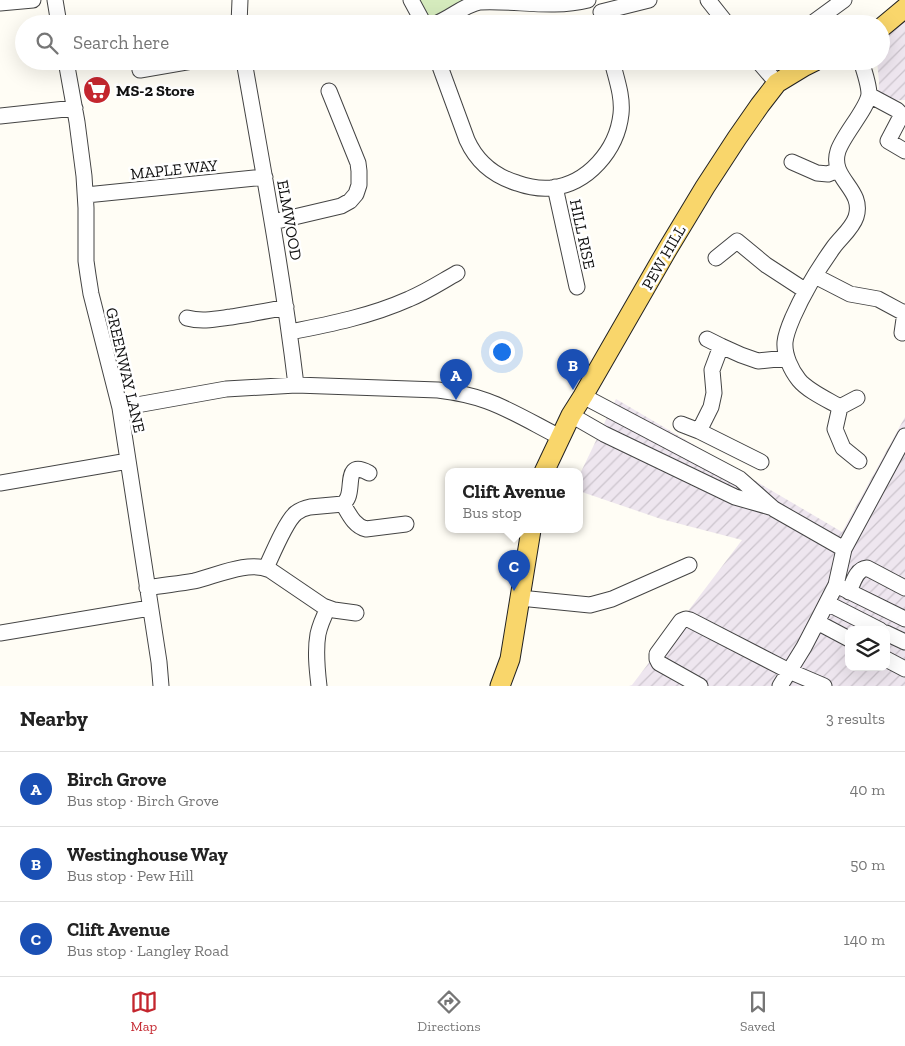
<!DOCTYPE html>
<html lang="en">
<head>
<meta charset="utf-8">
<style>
	body { margin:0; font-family:"Zilla Slab",serif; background:#f6f6f6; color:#222 }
	.controls { position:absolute; right:15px; bottom:15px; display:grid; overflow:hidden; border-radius:10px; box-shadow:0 5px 20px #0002 }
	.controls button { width:45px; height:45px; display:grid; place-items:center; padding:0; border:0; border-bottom:1px solid #e0e0e0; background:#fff; color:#222; font:25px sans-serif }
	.you { position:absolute; left:501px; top:351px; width:18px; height:18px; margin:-12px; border:4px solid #fff; border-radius:50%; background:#1a73e8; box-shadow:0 0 0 8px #1a73e833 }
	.badge { display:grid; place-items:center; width:32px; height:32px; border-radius:50%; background:#c4262e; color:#fff; font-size:16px; font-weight:700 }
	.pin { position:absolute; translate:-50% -41px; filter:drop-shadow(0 1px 2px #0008) }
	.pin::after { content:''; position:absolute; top:26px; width:18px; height:15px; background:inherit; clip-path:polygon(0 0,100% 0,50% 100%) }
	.popup { position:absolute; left:445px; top:468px; width:138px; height:65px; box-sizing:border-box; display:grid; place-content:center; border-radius:10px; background:#fff; filter:drop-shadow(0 1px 4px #0005); font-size:16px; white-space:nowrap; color:#767676 }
	.popup b { font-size:19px; color:#222 }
	.popup::after { content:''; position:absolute; left:50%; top:100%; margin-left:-10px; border:10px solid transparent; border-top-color:#fff }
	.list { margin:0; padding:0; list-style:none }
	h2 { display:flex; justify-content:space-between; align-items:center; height:65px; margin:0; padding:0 20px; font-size:21px }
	h2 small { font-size:16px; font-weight:400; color:#767676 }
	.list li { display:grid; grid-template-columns:32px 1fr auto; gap:15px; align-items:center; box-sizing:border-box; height:75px; padding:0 20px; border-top:1px solid #e0e0e0 }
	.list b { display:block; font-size:19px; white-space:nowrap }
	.list p { margin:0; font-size:16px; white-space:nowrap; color:#767676 }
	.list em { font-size:16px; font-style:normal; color:#767676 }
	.icon { flex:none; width:28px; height:28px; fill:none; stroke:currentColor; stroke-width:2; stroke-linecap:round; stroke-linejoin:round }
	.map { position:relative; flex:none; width:905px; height:686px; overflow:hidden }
	.search { position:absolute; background:#fff; box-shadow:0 5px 20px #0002; left:15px; right:15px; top:15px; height:55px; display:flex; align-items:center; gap:12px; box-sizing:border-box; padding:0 18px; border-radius:28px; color:#767676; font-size:19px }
	.sheet { height:290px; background:#fff }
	nav { display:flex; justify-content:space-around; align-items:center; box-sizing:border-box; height:70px; border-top:1px solid #e0e0e0; background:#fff; font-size:14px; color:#767676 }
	nav a { display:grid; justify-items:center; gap:2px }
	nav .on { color:#c4262e }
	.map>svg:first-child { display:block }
</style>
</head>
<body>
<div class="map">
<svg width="905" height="686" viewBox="0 0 905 686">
	<defs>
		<pattern id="industrial-furrows" width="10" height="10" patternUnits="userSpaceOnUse" patternTransform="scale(1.25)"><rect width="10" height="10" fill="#eee6ef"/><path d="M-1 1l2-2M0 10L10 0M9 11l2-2" fill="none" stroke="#cbc4cc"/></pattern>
	</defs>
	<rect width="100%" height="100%" fill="#fffdf5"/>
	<!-- industrial -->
	<path fill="url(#industrial-furrows)" fill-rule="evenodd" d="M 905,19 L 905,100 L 878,101 L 879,81 L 877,61 L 881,61 L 881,42 Z
		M 616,399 L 842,532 L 905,417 L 905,686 L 629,686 L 632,685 L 742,540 L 661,519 L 579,491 L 579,476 ZM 849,630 L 886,630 L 886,667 L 849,667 Z"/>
	<!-- grass -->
	<path fill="#d5ebbd" d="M 416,0 L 467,0 L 434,17 L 426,14 Z"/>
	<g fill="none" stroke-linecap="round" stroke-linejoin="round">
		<!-- minor casing -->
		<g stroke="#444" stroke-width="17">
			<path id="minor" d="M 55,0 L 59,24
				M 411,0 L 424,24
				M 708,0 L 727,24
				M 0,3 L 33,0
				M 601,12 L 649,0
				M 239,24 L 240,0
				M 435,24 C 451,18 464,5 480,2 C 516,0 552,9 588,0
				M 811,24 L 844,0
				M 66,61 L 77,122 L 84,176 L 86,208 L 86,261 L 88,275 L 91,294 L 120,408 L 159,662 L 161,686
				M 244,61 C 263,169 283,276 296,385
				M 438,61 L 467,140 C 477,162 494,176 517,183 C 528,187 539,189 551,188 C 588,184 617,150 621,114 C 623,96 616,78 612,61
				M 758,61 L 777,83
				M 140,70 L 192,61
				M 869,95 L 897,110 L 901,114 L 899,120 L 888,141 L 905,151
				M 0,116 L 75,108
				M 792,162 L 817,173 L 828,174 L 838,170
				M 555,187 L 577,287
				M 86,195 L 265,177
				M 273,222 L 341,206 L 350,201 L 356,194 L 359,185 L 359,171 L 358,163 L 329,91
				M 716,258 L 737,241 L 766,265 L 806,291
				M 815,276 L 850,294 L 878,299 L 904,313
				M 187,318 C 202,322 216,319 231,317 C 249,314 268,311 286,307
				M 290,332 C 331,324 371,316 409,299 C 426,292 441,282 457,273
				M 902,333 L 905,312
				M 707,339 L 721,346
				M 583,396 L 740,479 L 774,509 L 844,549
				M 857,398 L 840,407 L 835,429 L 843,448 L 859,461
				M 840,407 C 828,400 808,391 799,380 C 791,370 784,355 785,342 C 786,333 790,324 793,317 C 804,292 818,269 833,248 C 840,238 852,229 856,217 C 865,189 829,179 838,151 C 843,135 868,108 869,94 C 869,85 864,70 861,61
				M 120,408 L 226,389 L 296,385 L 438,390 C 454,392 471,395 487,401 C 512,410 536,425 560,437
				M 571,415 L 604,434 L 735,497 L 770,507
				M 681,424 L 699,431
				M 761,462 L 699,431 L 711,407 L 714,393 L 712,370 L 721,346 L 741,355 L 758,361 L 787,358
				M 369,473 C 345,460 353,485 348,497 C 347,500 345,502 343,504 C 349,514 354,526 366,529 L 406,524
				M 0,483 L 128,461
				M 266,568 C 272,555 286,521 296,513 C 300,510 305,508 310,507 L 343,504
				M 836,585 L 905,619
				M 147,588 C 163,585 178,584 194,581 C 216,576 248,560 270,570 L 323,606 L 334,610 L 356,613
				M 849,592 C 853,583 856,569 867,568 L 905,588
				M 520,598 L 590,605 L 612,599 L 689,565
				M 827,603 L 880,630
				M 817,622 L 849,639
				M 0,633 L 150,608
				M 886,633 L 905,642
				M 886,659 L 905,669
				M 319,686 C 317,669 315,651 318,634 C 320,625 324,616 328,608
				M 700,686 L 659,663 L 657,659 L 657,654 L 681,621 L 686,619 L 690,620 L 789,671 L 824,686
				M 780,686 L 804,647 L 817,622 L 836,585 L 844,549 L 905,436"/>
		</g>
		<!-- major casing -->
		<g stroke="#222" stroke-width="21">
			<path id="major" d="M 881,28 L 905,8
				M 544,472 L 571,415 L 583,396 L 667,250 L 705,187 L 737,138 L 760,105 L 777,83 L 805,66 L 815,61
				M 500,686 L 510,659 L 531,530"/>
		</g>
		<!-- minor -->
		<use href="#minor" stroke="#fff" stroke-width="15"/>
		<!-- major -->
		<use href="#major" stroke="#f9d66b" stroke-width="19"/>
	</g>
	<!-- icons -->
	<defs>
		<g id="supermarket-disc" transform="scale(1.4375)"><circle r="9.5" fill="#c4262e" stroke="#fff"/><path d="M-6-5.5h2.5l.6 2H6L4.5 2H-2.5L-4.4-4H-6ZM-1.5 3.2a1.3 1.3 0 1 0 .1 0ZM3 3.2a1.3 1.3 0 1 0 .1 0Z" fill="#fff"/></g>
	</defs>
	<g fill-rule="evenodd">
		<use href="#supermarket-disc" x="97" y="90"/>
	</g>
	<g text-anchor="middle" stroke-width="5" stroke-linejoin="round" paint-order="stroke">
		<!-- poi labels -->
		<g font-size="16" font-weight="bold" fill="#111" stroke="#fff" text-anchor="start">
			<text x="116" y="96">MS-2 Store</text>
		</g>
		<!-- street labels -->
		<g font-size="16" fill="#111" stroke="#fff">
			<text transform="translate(174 169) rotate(-6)" y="6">MAPLE WAY</text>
			<text transform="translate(290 220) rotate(80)" y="6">ELMWOOD</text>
			<text transform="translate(583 234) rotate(78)" y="6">HILL RISE</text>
			<text transform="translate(663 257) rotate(-60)" y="6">PEW HILL</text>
			<text transform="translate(126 370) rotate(77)" y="6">GREENWAY LANE</text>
		</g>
	</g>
</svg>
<div class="controls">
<button><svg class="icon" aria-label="layers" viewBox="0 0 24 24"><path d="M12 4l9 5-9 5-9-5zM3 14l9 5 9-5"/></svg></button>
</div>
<div class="you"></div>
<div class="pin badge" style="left:456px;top:400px;background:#1a4fb4">A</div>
<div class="pin badge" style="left:573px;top:390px;background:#1a4fb4">B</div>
<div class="pin badge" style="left:514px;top:591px;background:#1a4fb4">C</div>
<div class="popup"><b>Clift Avenue</b>Bus stop</div>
<div class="search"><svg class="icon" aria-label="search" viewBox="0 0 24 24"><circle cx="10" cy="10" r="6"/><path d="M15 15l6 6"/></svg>Search here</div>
</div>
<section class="sheet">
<h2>Nearby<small>3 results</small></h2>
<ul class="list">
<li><span class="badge" style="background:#1a4fb4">A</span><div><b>Birch Grove</b><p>Bus stop · Birch Grove</p></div><em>40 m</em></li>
<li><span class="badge" style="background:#1a4fb4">B</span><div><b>Westinghouse Way</b><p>Bus stop · Pew Hill</p></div><em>50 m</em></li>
<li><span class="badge" style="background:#1a4fb4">C</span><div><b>Clift Avenue</b><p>Bus stop · Langley Road</p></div><em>140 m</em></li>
</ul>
</section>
<nav>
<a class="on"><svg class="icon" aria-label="map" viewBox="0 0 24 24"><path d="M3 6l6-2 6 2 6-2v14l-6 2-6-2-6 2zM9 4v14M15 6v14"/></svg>Map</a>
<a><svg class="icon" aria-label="directions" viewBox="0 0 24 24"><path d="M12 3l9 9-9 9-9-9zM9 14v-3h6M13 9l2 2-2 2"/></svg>Directions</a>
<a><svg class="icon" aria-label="saved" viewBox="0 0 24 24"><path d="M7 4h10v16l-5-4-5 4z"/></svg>Saved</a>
</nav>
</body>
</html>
